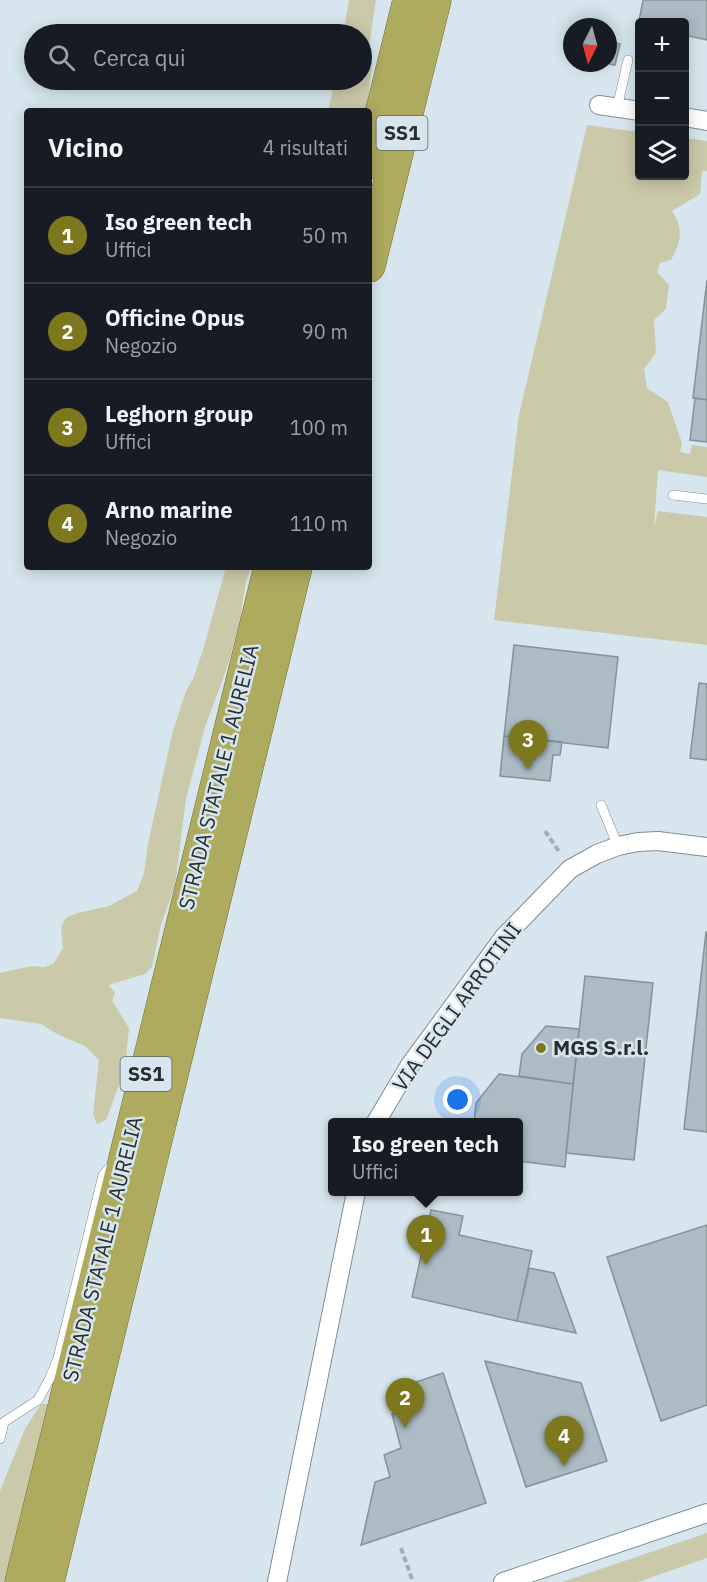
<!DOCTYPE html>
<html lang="it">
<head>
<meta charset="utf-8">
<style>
	body { margin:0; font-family:"IBM Plex Sans",sans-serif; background:#242831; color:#f1f3f6 }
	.controls { position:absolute; right:18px; top:18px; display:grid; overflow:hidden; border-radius:6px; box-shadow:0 3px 15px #0003 }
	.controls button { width:54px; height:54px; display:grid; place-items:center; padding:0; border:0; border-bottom:2px solid #363941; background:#171b24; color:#f1f3f6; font:30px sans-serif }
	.compass { position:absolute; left:563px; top:18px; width:54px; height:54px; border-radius:50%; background:#171b24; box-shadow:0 3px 15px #0003; rotate:186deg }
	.you { position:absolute; left:458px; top:1100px; width:21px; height:21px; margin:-15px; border:4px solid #fff; border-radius:50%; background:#1a73e8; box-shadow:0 0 0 9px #1a73e833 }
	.badge { display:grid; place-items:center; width:39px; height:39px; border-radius:50%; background:#7d781d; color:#fff; font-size:20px; font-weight:700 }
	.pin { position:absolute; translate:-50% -50px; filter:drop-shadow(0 2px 3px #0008) }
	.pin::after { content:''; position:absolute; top:32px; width:21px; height:18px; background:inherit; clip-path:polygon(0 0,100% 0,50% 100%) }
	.popup { position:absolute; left:328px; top:1118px; width:195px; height:78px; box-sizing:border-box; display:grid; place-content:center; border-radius:6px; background:#171b24; filter:drop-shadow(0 2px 4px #0005); font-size:20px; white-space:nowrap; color:#9ea1a6 }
	.popup b { font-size:22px; color:#f1f3f6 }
	.popup::after { content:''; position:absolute; left:50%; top:100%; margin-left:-12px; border:12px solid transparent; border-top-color:#171b24 }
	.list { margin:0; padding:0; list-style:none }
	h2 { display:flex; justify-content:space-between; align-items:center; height:78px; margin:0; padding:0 24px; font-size:26px }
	h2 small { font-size:20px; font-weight:400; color:#9ea1a6 }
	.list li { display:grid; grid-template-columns:39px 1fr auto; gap:18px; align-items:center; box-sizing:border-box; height:96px; padding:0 24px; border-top:2px solid #363941 }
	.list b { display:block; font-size:22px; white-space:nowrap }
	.list p { margin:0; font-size:20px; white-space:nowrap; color:#9ea1a6 }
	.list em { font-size:20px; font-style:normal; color:#9ea1a6 }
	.icon { flex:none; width:33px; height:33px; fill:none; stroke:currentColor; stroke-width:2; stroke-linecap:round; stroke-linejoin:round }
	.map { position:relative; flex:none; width:707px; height:1582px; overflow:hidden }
	.search { position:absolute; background:#171b24; box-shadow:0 3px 15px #0003; left:24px; top:24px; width:348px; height:66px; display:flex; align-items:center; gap:15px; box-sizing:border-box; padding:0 21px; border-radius:33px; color:#9ea1a6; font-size:22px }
	.panel { position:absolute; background:#171b24; box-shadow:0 3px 15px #0003; left:24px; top:108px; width:348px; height:462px; border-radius:6px }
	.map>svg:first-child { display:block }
</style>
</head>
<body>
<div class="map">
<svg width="707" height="1582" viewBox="0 0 707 1582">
	<rect width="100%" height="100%" fill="#d7e6ee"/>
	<!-- green -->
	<path fill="#cac9a9" d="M 349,0 L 376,0 L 369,46 L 372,66 L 367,107 L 366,111 L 328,111 L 335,80 L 362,80 L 362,34 L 343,34 Z
		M 587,125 L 639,132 L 640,176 L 684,176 L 685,138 L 707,141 L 707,171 L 702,171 L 700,194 L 672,211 C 684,229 681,242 671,260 L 660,263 L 657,272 L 669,285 L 666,309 L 654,320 L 656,353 L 644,369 L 647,388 L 668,402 L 682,443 L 680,452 L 690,454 L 692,445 L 707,447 L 707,477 L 658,470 L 654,527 L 658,511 L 707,517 L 707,645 L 494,620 L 519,415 Z
		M 226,567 L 251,567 L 246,582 L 239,624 L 228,665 L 205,727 L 186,799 L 175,885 L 161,925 L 152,967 L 145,974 L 108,985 L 115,992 L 112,1001 L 129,1028 L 125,1069 L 106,1120 L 97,1124 L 93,1114 L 99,1060 L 85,1046 L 57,1034 L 41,1024 L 0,1018 L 0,973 L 32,966 L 44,967 L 53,964 L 63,948 L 61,927 L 66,918 L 77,913 L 109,906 L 137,891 L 144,873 L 148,844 L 172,734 L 186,691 L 193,679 L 203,650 Z
		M 41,1404 L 49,1404 L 7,1582 L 0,1582 L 0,1491 L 25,1429 Z
		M 707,1533 L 707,1558 L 638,1582 L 562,1582 Z"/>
	<!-- building -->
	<path fill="#adbcc4" stroke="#849299" stroke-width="1.5" d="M 643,0 L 707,0 L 707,40 L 684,35 L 684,22 L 640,22 L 640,27 L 638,26 Z
		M 609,41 L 620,44 L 615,65 L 605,63 L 608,63 Z
		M 707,280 L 707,400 L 693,398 Z
		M 695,398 L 707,400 L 707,442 L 690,440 Z
		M 514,645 L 618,657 L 608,748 L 504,736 Z
		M 699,683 L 707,684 L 707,760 L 690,758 Z
		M 504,736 L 562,742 L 560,755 L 553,755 L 550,781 L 500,776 Z
		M 706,932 L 707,932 L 707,1132 L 684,1129 Z
		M 585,976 L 653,983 L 634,1160 L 566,1153 Z
		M 546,1026 L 579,1029 L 573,1084 L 519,1076 L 522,1054 Z
		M 499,1074 L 573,1084 L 565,1167 L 519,1161 L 519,1122 L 474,1122 L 476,1103 Z
		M 431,1210 L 463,1216 L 459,1235 L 532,1251 L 517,1321 L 412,1297 Z
		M 707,1225 L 707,1405 L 661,1421 L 607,1257 Z
		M 529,1268 L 554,1273 L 576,1333 L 517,1321 Z
		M 485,1361 L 581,1383 L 607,1461 L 526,1487 Z
		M 443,1373 L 486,1503 L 361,1545 L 375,1482 L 390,1477 L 384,1455 L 401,1448 L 392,1414 L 416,1405 L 410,1384 Z"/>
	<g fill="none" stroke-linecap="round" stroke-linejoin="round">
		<!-- service casing -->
		<g stroke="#808d95" stroke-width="10">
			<path id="service" d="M 617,108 L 628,60
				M 673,495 L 707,499
				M 601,805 L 618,846
				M 0,1439 L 4,1422 L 38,1400 L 50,1378 L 58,1358 L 103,1175 L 113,1164"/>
		</g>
		<!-- minor casing -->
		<g stroke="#808d95" stroke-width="20">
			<path id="minor" d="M 599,105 L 640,111
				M 684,117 L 707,121
				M 376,1122 L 410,1065 L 504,937 L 570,869 L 597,854 L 618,846 L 638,842 L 658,841 L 707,847
				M 277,1582 L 356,1192
				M 503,1582 L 707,1513"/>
		</g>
		<!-- trunk casing -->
		<g stroke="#727134" stroke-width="33">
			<path id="trunk" d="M 369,163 L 409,0
				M 369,266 L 435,0
				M 21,1582 L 270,567
				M 48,1582 L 296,567"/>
		</g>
		<!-- path -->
		<path stroke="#a2aeb5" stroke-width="4" stroke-dasharray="6 3" stroke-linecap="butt" d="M 545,831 L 560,853
			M 401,1548 L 413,1582"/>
		<!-- service -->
		<use href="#service" stroke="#fff" stroke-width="9"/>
		<!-- minor -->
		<use href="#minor" stroke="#fff" stroke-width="18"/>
		<!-- trunk -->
		<use href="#trunk" stroke="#aeaa5e" stroke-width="32"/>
	</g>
	<!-- markers -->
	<circle fill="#7d781d" stroke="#d7e6ee" stroke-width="2" cx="541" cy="1048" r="6"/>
	<g text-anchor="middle" stroke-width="5" stroke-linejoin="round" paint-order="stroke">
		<!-- shield labels -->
		<g fill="#d7e6ee" stroke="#5c6469" stroke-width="1.5">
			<rect x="376.5" y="116" width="51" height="34" rx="4.5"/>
			<rect x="120.5" y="1057" width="51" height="34" rx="4.5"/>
		</g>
		<g font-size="20" font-weight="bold" fill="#272d30">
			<text x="402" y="140">SS1</text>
			<text x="146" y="1081">SS1</text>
		</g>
		<!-- street labels -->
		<g font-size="21" fill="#272d30" stroke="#d7e6ee">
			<text transform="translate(219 777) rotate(-76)" y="7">STRADA STATALE 1 AURELIA</text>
			<text transform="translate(457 1007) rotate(-54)" y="7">VIA DEGLI ARROTINI</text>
			<text transform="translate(103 1249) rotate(-76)" y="7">STRADA STATALE 1 AURELIA</text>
		</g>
		<!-- poi labels -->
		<g font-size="21" font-weight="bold" fill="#272d30" stroke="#d7e6ee" text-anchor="start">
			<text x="553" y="1055">MGS S.r.l.</text>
		</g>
	</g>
</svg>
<div class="controls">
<button>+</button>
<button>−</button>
<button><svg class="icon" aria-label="layers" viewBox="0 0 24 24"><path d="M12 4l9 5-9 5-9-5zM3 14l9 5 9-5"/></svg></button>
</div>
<svg class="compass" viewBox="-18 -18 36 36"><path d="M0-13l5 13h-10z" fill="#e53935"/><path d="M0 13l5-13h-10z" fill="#9ea1a6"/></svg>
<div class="you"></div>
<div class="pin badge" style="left:426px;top:1265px">1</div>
<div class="popup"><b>Iso green tech</b>Uffici</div>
<div class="pin badge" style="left:405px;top:1428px">2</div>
<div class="pin badge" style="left:528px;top:770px">3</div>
<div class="pin badge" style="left:564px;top:1466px">4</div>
<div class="search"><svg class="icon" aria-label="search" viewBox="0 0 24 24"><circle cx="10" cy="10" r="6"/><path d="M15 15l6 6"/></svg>Cerca qui</div>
<section class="panel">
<h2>Vicino<small>4 risultati</small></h2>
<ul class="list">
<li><span class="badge">1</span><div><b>Iso green tech</b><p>Uffici</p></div><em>50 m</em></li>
<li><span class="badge">2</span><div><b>Officine Opus</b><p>Negozio</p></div><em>90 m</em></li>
<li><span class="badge">3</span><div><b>Leghorn group</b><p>Uffici</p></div><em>100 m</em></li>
<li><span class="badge">4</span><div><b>Arno marine</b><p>Negozio</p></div><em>110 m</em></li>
</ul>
</section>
</div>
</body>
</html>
